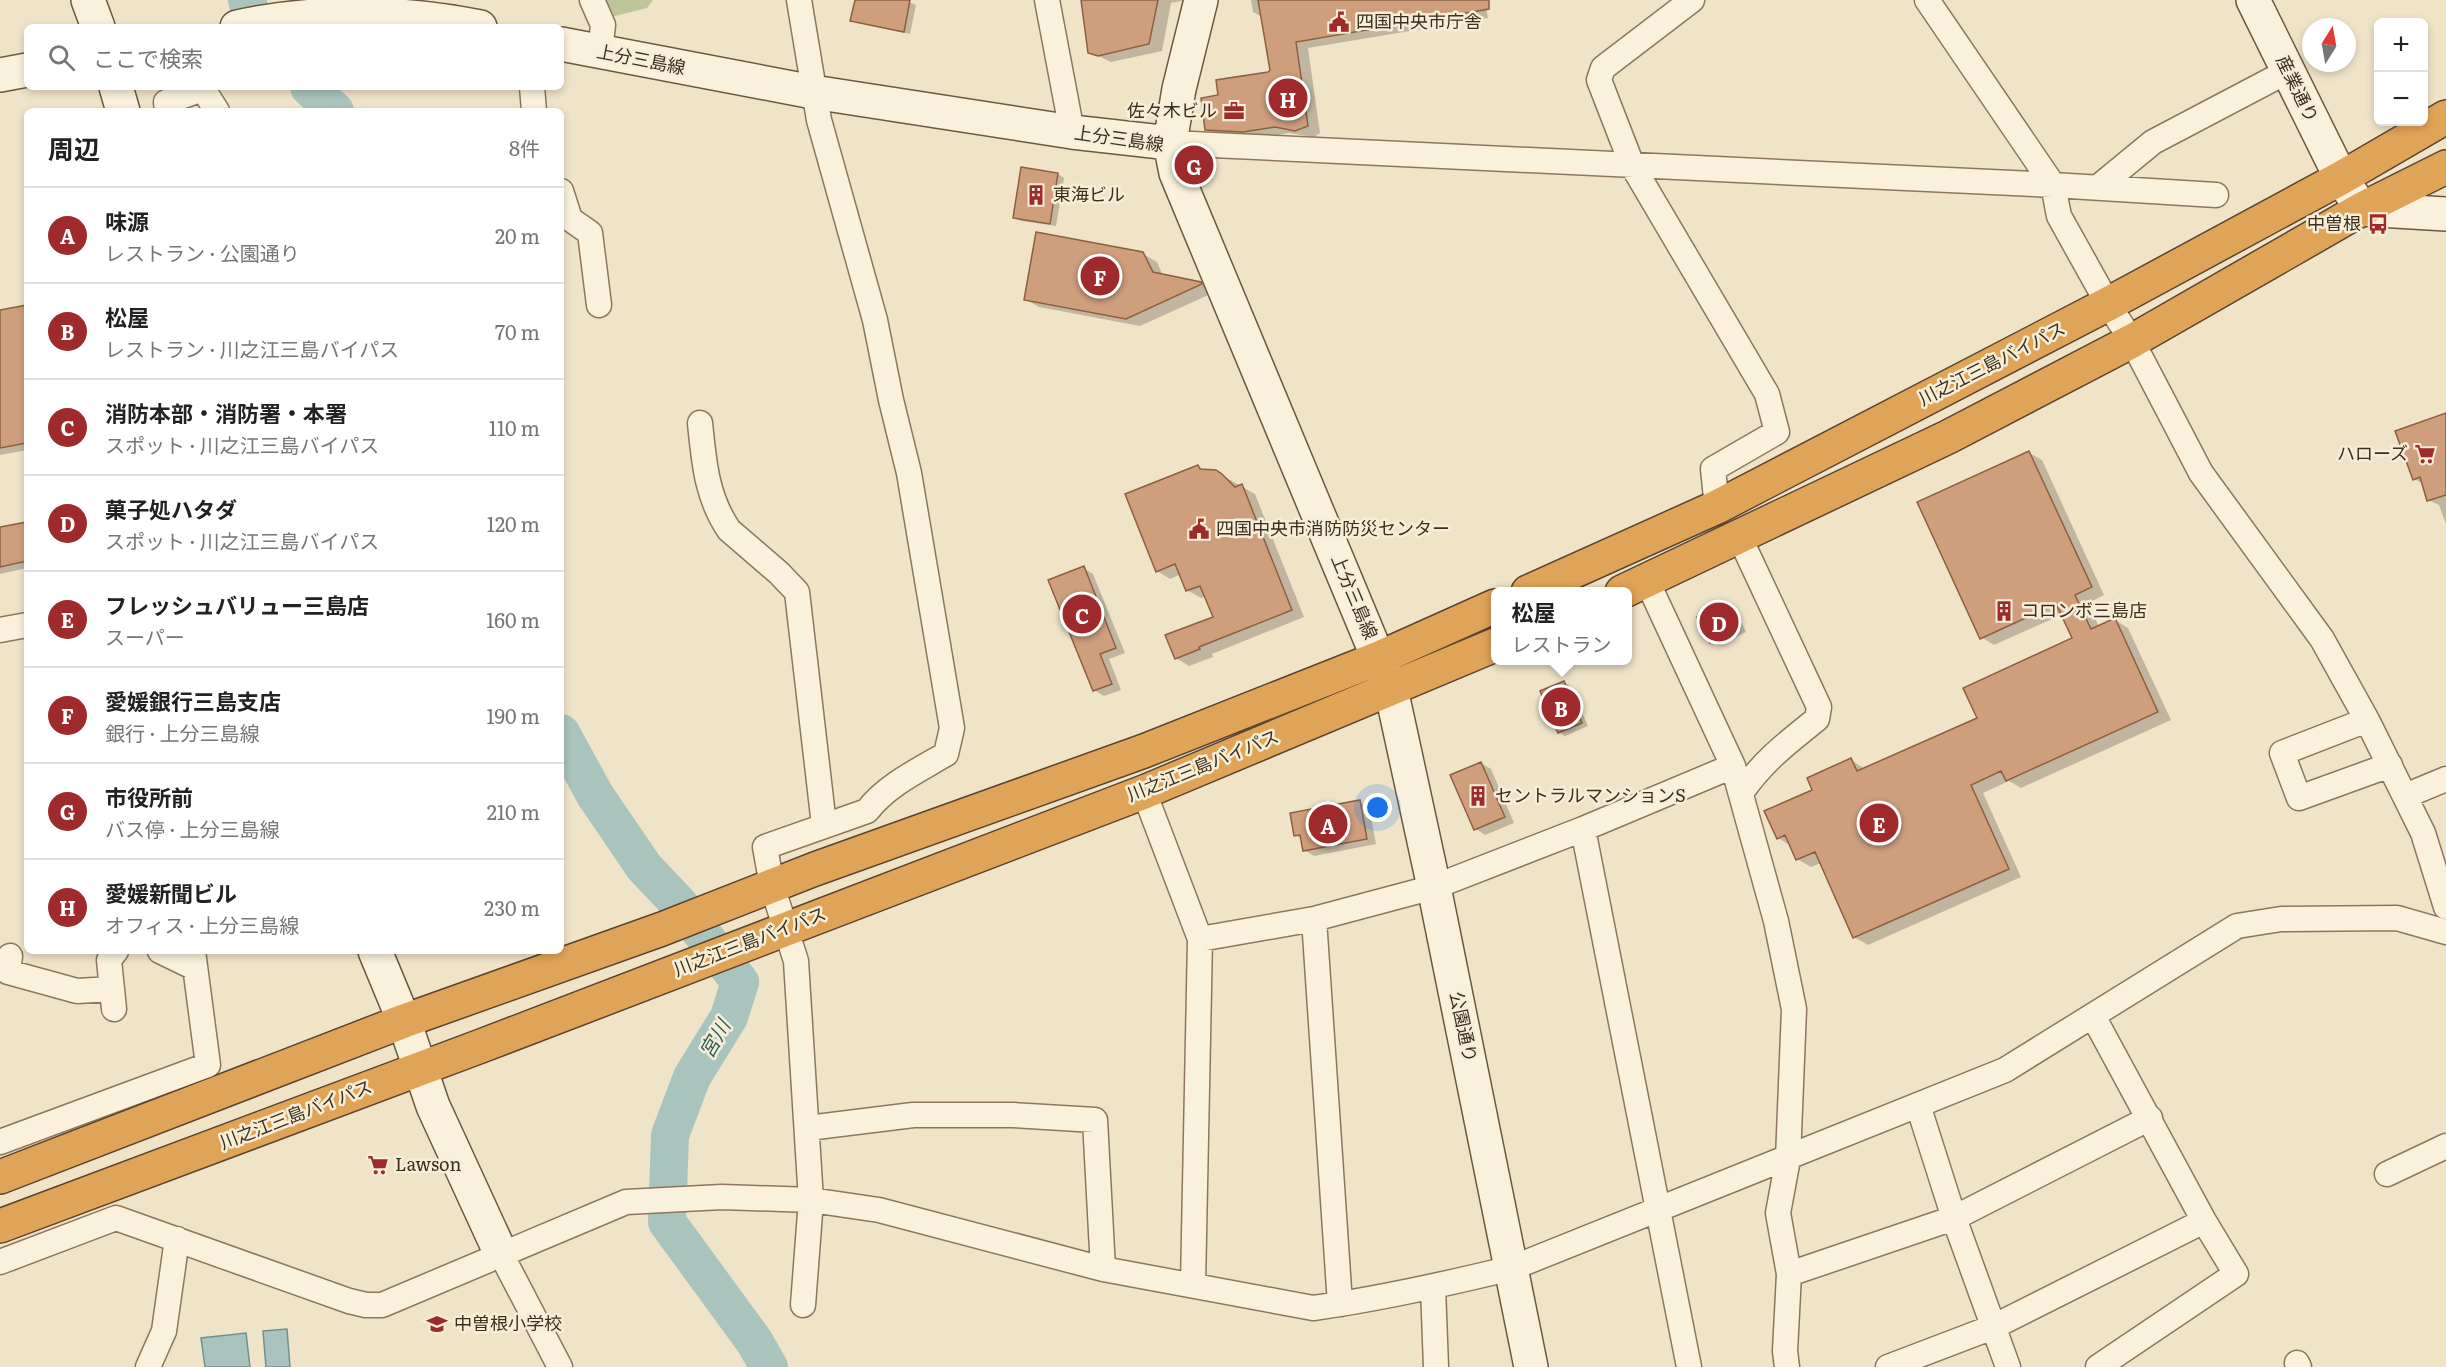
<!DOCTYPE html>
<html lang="ja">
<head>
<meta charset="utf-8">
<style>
	body { margin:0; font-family:Literata,"Noto Sans JP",serif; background:#f6f6f6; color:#222 }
	.controls { position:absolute; right:18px; top:18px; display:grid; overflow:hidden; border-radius:9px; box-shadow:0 3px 9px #0003 }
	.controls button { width:54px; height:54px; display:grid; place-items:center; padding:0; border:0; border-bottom:2px solid #e0e0e0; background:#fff; color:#222; font:30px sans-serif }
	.compass { position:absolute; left:2302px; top:18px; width:54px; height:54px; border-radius:50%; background:#fff; box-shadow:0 3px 9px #0003; rotate:11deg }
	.you { position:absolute; left:1378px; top:808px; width:21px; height:21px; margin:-15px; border:4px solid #fff; border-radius:50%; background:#1a73e8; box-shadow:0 0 0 9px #1a73e833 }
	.badge { display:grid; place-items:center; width:39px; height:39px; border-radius:50%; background:#9e2a2b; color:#fff; font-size:20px; font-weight:700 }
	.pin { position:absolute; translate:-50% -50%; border:3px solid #fff; box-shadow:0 2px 6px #0006 }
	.popup { position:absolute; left:1491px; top:587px; width:141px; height:78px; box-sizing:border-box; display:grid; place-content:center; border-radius:9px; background:#fff; filter:drop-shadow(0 2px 4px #0005); font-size:20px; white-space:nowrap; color:#767676 }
	.popup b { font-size:22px; color:#222 }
	.popup::after { content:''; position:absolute; left:50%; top:100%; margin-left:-12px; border:12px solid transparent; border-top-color:#fff }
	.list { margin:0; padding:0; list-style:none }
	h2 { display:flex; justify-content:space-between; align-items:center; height:78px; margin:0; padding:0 24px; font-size:26px }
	h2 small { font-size:20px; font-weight:400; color:#767676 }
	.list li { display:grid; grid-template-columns:39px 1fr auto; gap:18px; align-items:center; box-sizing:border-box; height:96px; padding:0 24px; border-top:2px solid #e0e0e0 }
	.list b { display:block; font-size:22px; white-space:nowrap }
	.list p { margin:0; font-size:20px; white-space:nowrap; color:#767676 }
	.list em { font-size:20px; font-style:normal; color:#767676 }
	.icon { flex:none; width:33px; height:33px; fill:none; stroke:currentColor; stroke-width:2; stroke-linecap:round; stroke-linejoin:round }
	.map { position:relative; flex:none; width:2446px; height:1367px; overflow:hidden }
	.search { position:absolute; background:#fff; box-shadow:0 3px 9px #0003; left:24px; top:24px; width:540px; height:66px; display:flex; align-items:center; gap:15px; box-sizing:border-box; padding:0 21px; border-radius:9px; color:#767676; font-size:22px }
	.panel { position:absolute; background:#fff; box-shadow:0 3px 9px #0003; left:24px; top:108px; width:540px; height:846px; border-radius:9px }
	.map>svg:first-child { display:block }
</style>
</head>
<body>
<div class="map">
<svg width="2446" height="1367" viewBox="0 0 2446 1367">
	<rect width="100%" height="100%" fill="#f0e4c8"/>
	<!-- cemetery -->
	<path fill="#bfc49a" d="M 600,0 L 653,0 L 647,8 L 607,18 Z"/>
	<!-- water -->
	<path fill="#a9c4bc" stroke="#6f938a" stroke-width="1.5" d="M 287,1329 L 290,1367 L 266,1367 L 263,1331 Z
		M 246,1333 L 250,1367 L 205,1367 L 201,1338 Z"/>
	<!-- shadow -->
	<path fill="#0003" d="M 856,0 L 904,0 L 916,5 L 910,34 L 858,23 L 852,20 Z
		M 1082,0 L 1186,0 L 1171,3 L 1162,51 L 1111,62 L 1090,52 Z
		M 1251,0 L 1485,0 L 1488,18 L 1308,48 L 1320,133 L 1314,137 L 1289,133 L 1256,139 L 1219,137 L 1207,129 L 1219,96 L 1269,73 L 1271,70 L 1262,17 L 1253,12 Z
		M 1022,168 L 1058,174 L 1064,178 L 1056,226 L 1021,221 L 1014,217 Z
		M 1143,254 L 1157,262 L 1163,276 L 1201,283 L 1215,292 L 1140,326 L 1039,307 L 1025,299 Z
		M 27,306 L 27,450 L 0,455 L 0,312 Z
		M 2446,416 L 2446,524 L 2439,505 L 2428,500 L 2424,484 L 2414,479 Z
		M 2029,453 L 2042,460 L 2104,595 L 2088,603 L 2099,627 L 2115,620 L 2128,628 L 2171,720 L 2021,788 L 2009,781 L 1983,793 L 2021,877 L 1868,945 L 1854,937 L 1821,863 L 1811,867 L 1797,859 L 1791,846 L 1778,838 L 1814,791 L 1851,760 L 1865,769 L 1979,719 L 2074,639 L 2063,614 L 1994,645 L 1981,637 Z
		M 1198,466 L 1206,471 L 1216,472 L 1255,494 L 1304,617 L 1212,654 L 1213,657 L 1189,666 L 1176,658 L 1214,617 L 1206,596 L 1201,598 L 1187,590 L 1181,574 L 1170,579 L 1157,571 Z
		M 27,524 L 27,568 L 0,574 L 0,529 Z
		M 1083,568 L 1093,574 L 1125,653 L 1109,659 L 1121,690 L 1104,696 L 1094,690 Z
		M 1727,604 L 1734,607 L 1746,632 L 1718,645 L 1712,642 Z
		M 1564,682 L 1570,686 L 1588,726 L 1565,736 L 1559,732 Z
		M 1481,763 L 1491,769 L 1514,823 L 1485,835 L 1476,829 Z
		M 1359,802 L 1369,807 L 1376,844 L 1314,856 L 1304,850 L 1302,839 L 1296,835 Z"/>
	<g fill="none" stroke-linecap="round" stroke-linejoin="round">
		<!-- river -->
		<path stroke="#a9c4bc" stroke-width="38" d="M 247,0 L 255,27
			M 309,87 L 335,111
			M 561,733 L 595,795 L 644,867 L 679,904 L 740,982 L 729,1017 L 692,1077 L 670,1135 L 667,1222 L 754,1341 L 769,1367"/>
	</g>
	<!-- building -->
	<path fill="#cf9f7d" stroke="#8d5f41" stroke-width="1.5" d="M 855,0 L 910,0 L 904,32 L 850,21 Z
		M 1081,0 L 1158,0 L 1149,44 L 1098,56 L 1088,53 Z
		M 1258,0 L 1489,0 L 1489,9 L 1296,42 L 1308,126 L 1295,131 L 1275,127 L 1243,132 L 1205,130 L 1201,98 L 1218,95 L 1216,80 L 1268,72 L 1270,70 Z
		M 1021,167 L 1058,173 L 1050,224 L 1013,218 Z
		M 1036,232 L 1143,252 L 1153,272 L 1201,282 L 1202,284 L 1126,319 L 1024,300 Z
		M 27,305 L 27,443 L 0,448 L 0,310 Z
		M 2446,413 L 2446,495 L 2427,501 L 2420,477 L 2413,480 L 2395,431 Z
		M 2029,451 L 2092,587 L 2075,595 L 2091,629 L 2115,618 L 2158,712 L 2006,781 L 2001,771 L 1971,785 L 2009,869 L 1853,938 L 1815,852 L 1796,860 L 1785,835 L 1777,839 L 1764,811 L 1812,790 L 1807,778 L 1851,758 L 1857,771 L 1977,718 L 1963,688 L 2072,638 L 2056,604 L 1980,639 L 1917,502 Z
		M 1198,465 L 1200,469 L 1216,470 L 1222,474 L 1235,487 L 1242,484 L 1292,610 L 1199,647 L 1200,649 L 1175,659 L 1165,635 L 1213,617 L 1200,586 L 1186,591 L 1175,564 L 1156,572 L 1125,494 Z
		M 27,522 L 27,561 L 0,567 L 0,527 Z
		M 1084,566 L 1116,648 L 1100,654 L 1112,684 L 1093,691 L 1048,580 Z
		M 1727,602 L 1740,628 L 1710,643 L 1697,617 Z
		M 1564,681 L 1582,723 L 1558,733 L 1540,691 Z
		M 1481,762 L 1505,817 L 1474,830 L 1450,775 Z
		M 1360,800 L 1367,839 L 1303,851 L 1300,835 L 1294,836 L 1290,813 Z"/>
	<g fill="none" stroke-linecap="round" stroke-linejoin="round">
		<!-- street casing -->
		<g stroke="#8d765c" stroke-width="27">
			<path id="street" d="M 592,0 L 603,25 L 600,52
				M 799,0 L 819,120 L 875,320 L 891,400 L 909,473 L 952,728 L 946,754 C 919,770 887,785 867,811 L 765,847 L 772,886 L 796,961 L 811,1200 L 803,1305
				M 1047,0 L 1072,132
				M 1692,0 L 1603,68 L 1599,80 L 1632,165 L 1767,394 L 1777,432 L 1713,469 L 1717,507
				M 1927,0 L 2053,185 L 2059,216 L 2108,304 L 2132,341 L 2201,473 L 2322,639 L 2367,720 L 2423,833 L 2446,907
				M 532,87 L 534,111
				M 167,111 L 166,102 L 203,89 L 217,111
				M 1170,143 L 2053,185 L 2216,195
				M 2097,188 L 2153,142 L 2288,71
				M 561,191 L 570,219 L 590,233 L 599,305
				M 700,423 C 704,461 706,496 729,530 L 779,573 L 797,592 L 824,825
				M 1739,536 L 1819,707 L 1817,719 C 1787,743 1763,761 1741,793
				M 1647,581 L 1733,766 L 1776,921 L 1794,1009 L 1788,1159 L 1778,1213 L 1789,1274 L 1785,1351 L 1787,1367
				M 0,630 L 27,625
				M 2367,720 L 2282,753 L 2299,798 L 2390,765
				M 1144,792 L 1200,939 L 1193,1285
				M 2405,796 L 2446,779
				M 1583,829 L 1689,1367
				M 1314,919 L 1340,1304
				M 1200,939 L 1314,919 L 1434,887 L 1583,829 L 1733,766
				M 160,951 L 195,968
				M 10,956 L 8,972 L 77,991 L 112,989
				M 114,1009 L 109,960 L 116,951
				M 2093,1016 L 2204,1221 L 2236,1274 L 2098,1367
				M 1918,1105 L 1954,1218 L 2008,1367
				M 808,1128 L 913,1115 L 1013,1115 L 1095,1120 L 1103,1269
				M 0,1142 L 208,1065 L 193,951
				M 2387,1174 L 2446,1146
				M 501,1254 L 560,1367
				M 0,1262 L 116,1218 L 349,1301 L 366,1305 L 382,1305 L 626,1202 L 722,1197 L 811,1200 L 879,1210 L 1103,1269 L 1313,1308 C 1380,1299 1446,1284 1512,1268 L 2005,1070 L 2237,926 L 2281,919 L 2397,918 L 2446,932
				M 1789,1274 L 1954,1218 L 2150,1118
				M 1433,1287 L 1436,1367
				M 2297,1363 L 2299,1367
				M 148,1367 L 164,1331 L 177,1239
				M 1888,1367 L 1993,1327 L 2204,1221"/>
		</g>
		<!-- secondary casing -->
		<g stroke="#6f573f" stroke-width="36">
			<path id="secondary" d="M 88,0 L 98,27
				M 1201,0 L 1179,89 L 1170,143 L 1176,173 L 1391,689 L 1434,887 L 1531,1367
				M 2253,0 L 2341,178 L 2362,209 L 2446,214
				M 237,27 C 314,10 402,11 480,27
				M 561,44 L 813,92 L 1072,132 L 1170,143
				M 0,75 L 27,70
				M 116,87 L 123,111
				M 375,951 L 404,1021 L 433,1106 L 501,1254"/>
		</g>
		<!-- highway casing -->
		<g stroke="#5b4430" stroke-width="36">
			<path id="highway" d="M 1528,592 L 1717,507 L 2108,304 L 2341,178 L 2446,117
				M 1622,592 L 1948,437 L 2132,341 L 2362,209 L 2446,167
				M 0,1177 L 404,1021 L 662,929 L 815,869 L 1144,751 L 1379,658 L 1495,606
				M 0,1226 L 481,1046 L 1144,792 L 1495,645"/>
		</g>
		<!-- street -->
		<use href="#street" stroke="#faf1dc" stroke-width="24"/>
		<!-- secondary -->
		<use href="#secondary" stroke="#faf1dc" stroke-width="33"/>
		<!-- highway -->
		<use href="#highway" stroke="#e0a458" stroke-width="33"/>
	</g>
	<!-- icons -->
	<defs>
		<g id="civic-bare" transform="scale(1.62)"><path d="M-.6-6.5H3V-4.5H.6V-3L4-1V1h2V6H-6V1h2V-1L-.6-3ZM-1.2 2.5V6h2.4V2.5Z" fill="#9e2a2b" stroke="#f7eed8" stroke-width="2.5" paint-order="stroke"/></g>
		<g id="office-bare" transform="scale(1.62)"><path d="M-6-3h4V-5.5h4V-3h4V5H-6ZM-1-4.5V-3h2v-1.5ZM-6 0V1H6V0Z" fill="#9e2a2b" stroke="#f7eed8" stroke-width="2.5" paint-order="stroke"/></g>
		<g id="building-bare" transform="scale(1.62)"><path d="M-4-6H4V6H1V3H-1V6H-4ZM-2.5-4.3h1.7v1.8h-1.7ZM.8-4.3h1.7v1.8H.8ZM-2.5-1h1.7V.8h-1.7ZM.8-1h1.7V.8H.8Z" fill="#9e2a2b" stroke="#f7eed8" stroke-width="2.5" paint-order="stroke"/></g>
		<g id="bus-bare" transform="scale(1.62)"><path d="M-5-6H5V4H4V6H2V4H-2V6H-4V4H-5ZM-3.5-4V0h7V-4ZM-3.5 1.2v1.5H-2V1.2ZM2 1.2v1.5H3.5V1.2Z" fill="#9e2a2b" stroke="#f7eed8" stroke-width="2.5" paint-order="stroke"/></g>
		<g id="supermarket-bare" transform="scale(1.62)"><path d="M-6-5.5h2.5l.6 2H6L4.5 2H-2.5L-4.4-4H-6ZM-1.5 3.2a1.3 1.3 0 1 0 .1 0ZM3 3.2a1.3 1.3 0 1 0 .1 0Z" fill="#9e2a2b" stroke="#f7eed8" stroke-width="2.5" paint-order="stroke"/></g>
		<g id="school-bare" transform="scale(1.62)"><path d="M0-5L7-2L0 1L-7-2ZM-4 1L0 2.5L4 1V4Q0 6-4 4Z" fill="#9e2a2b" stroke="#f7eed8" stroke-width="2.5" paint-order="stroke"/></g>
	</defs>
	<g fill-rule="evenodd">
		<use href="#civic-bare" x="1339" y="22"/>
		<use href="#office-bare" x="1234" y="111"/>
		<use href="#building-bare" x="1036" y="195"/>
		<use href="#bus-bare" x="2378" y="224"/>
		<use href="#supermarket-bare" x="2425" y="454"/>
		<use href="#civic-bare" x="1199" y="529"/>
		<use href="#building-bare" x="2004" y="611"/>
		<use href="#building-bare" x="1478" y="796"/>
		<use href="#supermarket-bare" x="378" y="1165"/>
		<use href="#school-bare" x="437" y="1324"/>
	</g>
	<g text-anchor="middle" stroke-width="5" stroke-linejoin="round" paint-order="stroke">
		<!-- poi labels -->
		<g font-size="18" fill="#3d2e20" stroke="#f7eed8" text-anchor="start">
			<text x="1356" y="28">四国中央市庁舎</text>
			<text x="1217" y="117" text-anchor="end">佐々木ビル</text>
			<text x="1053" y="201">東海ビル</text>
			<text x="2361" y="230" text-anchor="end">中曽根</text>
			<text x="2408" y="460" text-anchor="end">ハローズ</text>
			<text x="1216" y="535">四国中央市消防防災センター</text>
			<text x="2021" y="617">コロンボ三島店</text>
			<text x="1495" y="802">セントラルマンションS</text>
			<text x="395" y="1171">Lawson</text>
			<text x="454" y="1330">中曽根小学校</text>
		</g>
		<!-- street labels -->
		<g font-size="18" fill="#3d2e20" stroke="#f7eed8">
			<text transform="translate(641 60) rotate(11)" y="6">上分三島線</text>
			<text transform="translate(2297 89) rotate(64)" y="6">産業通り</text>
			<text transform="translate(1119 139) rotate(8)" y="6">上分三島線</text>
			<text transform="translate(1992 364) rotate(-27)" y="6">川之江三島バイパス</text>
			<text transform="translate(1354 597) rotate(67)" y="6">上分三島線</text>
			<text transform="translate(1203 766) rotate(-22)" y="6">川之江三島バイパス</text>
			<text transform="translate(750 942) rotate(-21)" y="6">川之江三島バイパス</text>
			<text transform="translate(1463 1027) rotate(78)" y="6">公園通り</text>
			<text transform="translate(296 1115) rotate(-21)" y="6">川之江三島バイパス</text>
		</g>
		<!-- water labels -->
		<g font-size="20" font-style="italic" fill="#2f5d5a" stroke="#f7eed8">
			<text transform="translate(715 1039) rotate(-60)" y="7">宮川</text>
		</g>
	</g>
</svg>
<div class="controls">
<button>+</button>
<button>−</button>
</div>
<svg class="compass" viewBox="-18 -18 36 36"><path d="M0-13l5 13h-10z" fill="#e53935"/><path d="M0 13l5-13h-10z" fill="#767676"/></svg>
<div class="you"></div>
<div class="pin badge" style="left:1328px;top:824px">A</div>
<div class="pin badge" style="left:1561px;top:707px">B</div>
<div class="popup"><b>松屋</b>レストラン</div>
<div class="pin badge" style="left:1082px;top:614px">C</div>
<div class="pin badge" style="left:1719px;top:622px">D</div>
<div class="pin badge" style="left:1879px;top:823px">E</div>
<div class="pin badge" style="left:1100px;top:276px">F</div>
<div class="pin badge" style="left:1194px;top:165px">G</div>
<div class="pin badge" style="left:1288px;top:98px">H</div>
<div class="search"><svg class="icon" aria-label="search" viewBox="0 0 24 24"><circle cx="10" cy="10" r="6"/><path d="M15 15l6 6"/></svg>ここで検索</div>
<section class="panel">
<h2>周辺<small>8件</small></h2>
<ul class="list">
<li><span class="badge">A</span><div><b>味源</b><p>レストラン · 公園通り</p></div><em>20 m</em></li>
<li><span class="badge">B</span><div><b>松屋</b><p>レストラン · 川之江三島バイパス</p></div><em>70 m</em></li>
<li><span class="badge">C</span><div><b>消防本部・消防署・本署</b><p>スポット · 川之江三島バイパス</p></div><em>110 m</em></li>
<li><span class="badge">D</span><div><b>菓子処ハタダ</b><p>スポット · 川之江三島バイパス</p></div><em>120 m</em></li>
<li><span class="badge">E</span><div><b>フレッシュバリュー三島店</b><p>スーパー</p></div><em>160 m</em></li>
<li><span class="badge">F</span><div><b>愛媛銀行三島支店</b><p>銀行 · 上分三島線</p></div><em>190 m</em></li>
<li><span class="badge">G</span><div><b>市役所前</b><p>バス停 · 上分三島線</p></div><em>210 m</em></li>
<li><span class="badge">H</span><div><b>愛媛新聞ビル</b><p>オフィス · 上分三島線</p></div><em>230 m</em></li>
</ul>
</section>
</div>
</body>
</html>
